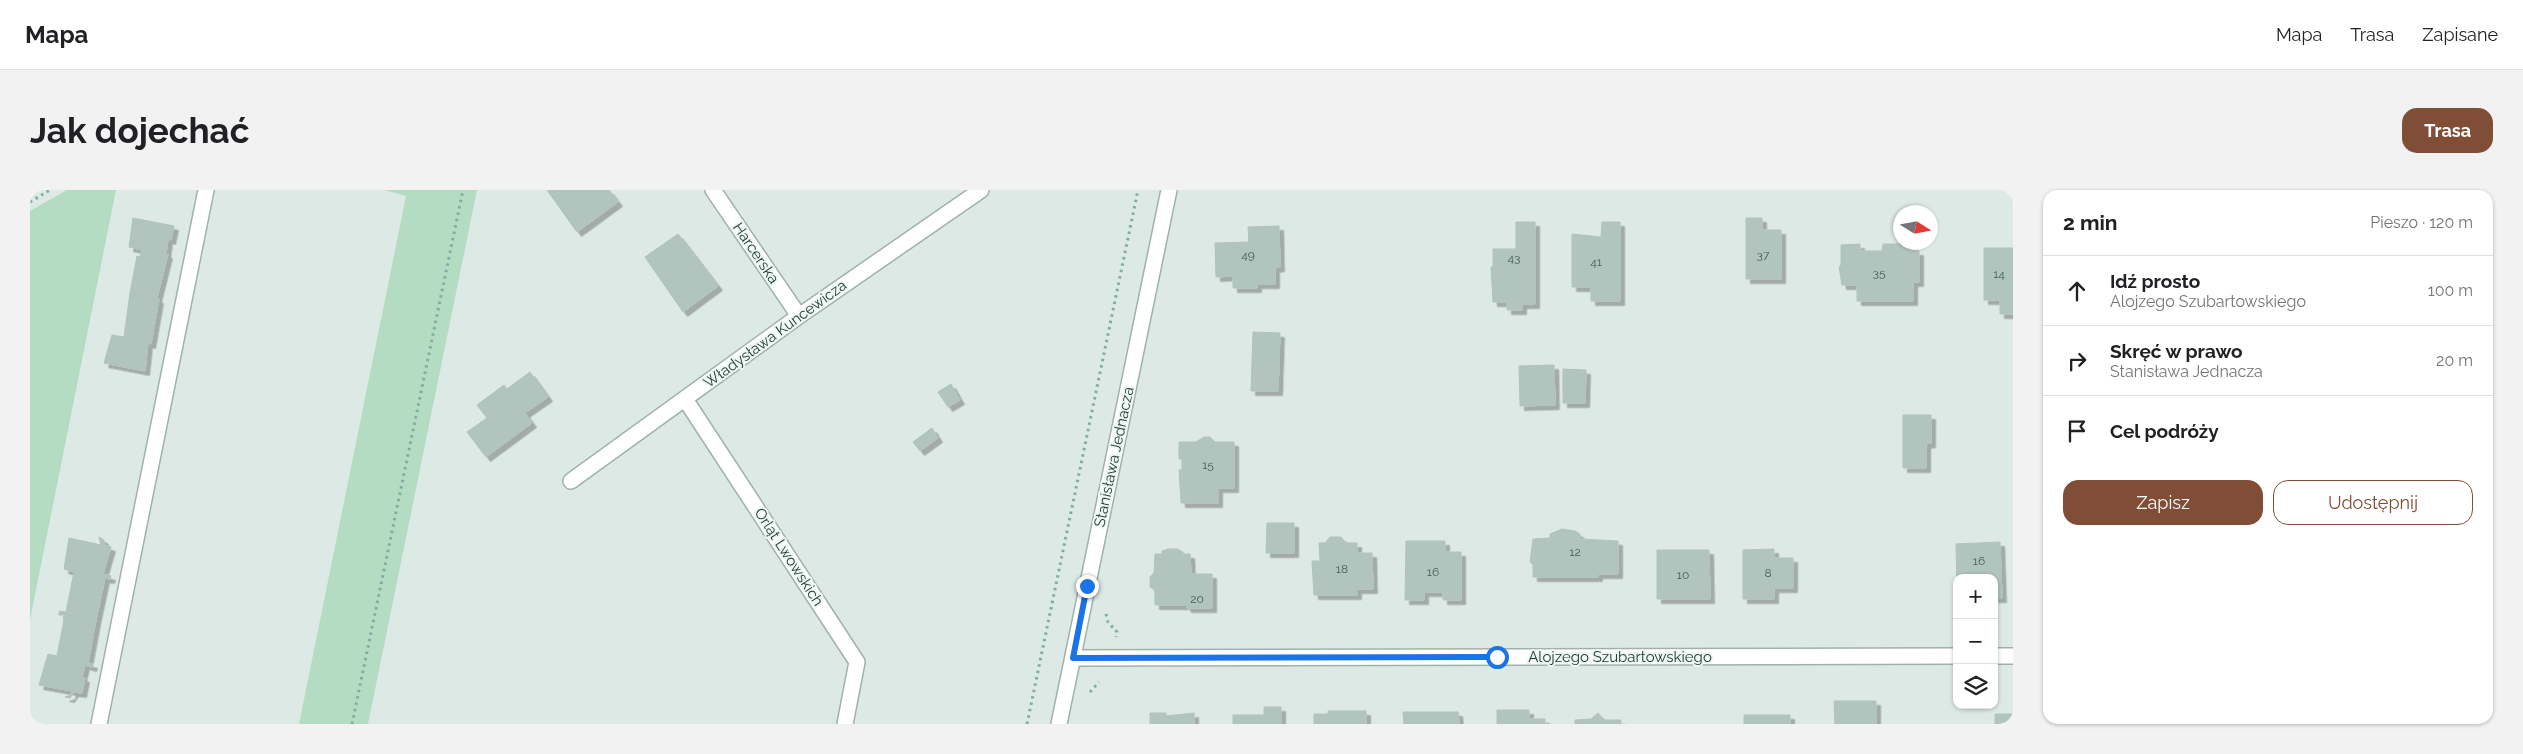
<!DOCTYPE html>
<html lang="pl">
<head>
<meta charset="utf-8">
<style>
	body { margin:0; font-family:Raleway,sans-serif; background:#f2f2f2; color:#202124 }
	.controls { position:absolute; right:15px; bottom:15px; display:grid; overflow:hidden; border-radius:10px; box-shadow:0 1px 4px #0004 }
	.controls button { width:45px; height:45px; display:grid; place-items:center; padding:0; border:0; border-bottom:1px solid #e0e0e0; background:#fff; color:#202124; font:25px sans-serif }
	.compass { position:absolute; left:1863px; top:15px; width:45px; height:45px; border-radius:50%; background:#fff; box-shadow:0 1px 4px #0004; rotate:101deg }
	.stop { position:absolute; width:15px; height:15px; margin:-11px; border:4px solid #1a73e8; border-radius:50%; background:#fff }
	.stop.end { background:#1a73e8; border-color:#fff; box-shadow:0 1px 5px #0008 }
	.list { margin:0; padding:0; list-style:none }
	h2 { display:flex; justify-content:space-between; align-items:center; height:65px; margin:0; padding:0 20px; font-size:21px }
	h2 small { font-size:16px; font-weight:400; color:#757577 }
	.list li { display:grid; grid-template-columns:32px 1fr auto; gap:15px; align-items:center; box-sizing:border-box; height:70px; padding:0 20px; border-top:1px solid #e0e0e0 }
	.list b { display:block; font-size:19px; white-space:nowrap }
	.list p { margin:0; font-size:16px; white-space:nowrap; color:#757577 }
	.list em { font-size:16px; font-style:normal; color:#757577 }
	.actions { display:flex; gap:10px; padding:15px 20px }
	.actions a { flex:1; padding:11px 0; border:1px solid #804e37; border-radius:15px; text-align:center; font-size:18px; color:#804e37 }
	.actions .main { background:#804e37; color:#fff }
	.icon { flex:none; width:28px; height:28px; fill:none; stroke:currentColor; stroke-width:2; stroke-linecap:round; stroke-linejoin:round }
	.map { position:relative; flex:none; width:1983px; height:534px; overflow:hidden; border-radius:15px }
	header { display:flex; align-items:center; gap:30px; box-sizing:border-box; height:70px; padding:0 25px; background:#fff; border-bottom:1px solid #e0e0e0 }
	header strong { font-size:24px }
	nav { display:flex; gap:28px; margin-inline-start:auto; font-size:18px }
	.intro { display:flex; align-items:center; justify-content:space-between; box-sizing:border-box; height:120px; padding:0 30px }
	h1 { margin:0; font-size:35px }
	.button { padding:12px 22px; border-radius:15px; background:#804e37; color:#fff; font-size:18px; font-weight:700 }
	main { display:flex; gap:30px; padding:0 30px }
	aside { flex:1; background:#fff; border-radius:15px; box-shadow:0 1px 4px #0004 }
	.map>svg:first-child { display:block }
</style>
</head>
<body>
<header>
<strong>Mapa</strong>
<nav><a>Mapa</a><a>Trasa</a><a>Zapisane</a></nav>
</header>
<div class="intro"><h1>Jak dojechać</h1><a class="button">Trasa</a></div>
<main>
<div class="map">
<svg width="1983" height="534" viewBox="0 0 1983 534">
	<defs>
		<filter id="shadow"><feDropShadow dx="4.5" dy="4.5" stdDeviation="0" flood-color="#0004"/></filter>
	</defs>
	<rect width="100%" height="100%" fill="#dde9e5"/>
	<!-- green -->
	<path fill="#b4dcc2" d="M 37,0 L 86,0 L 0,430 L 0,21 Z
		M 354,0 L 447,0 L 338,534 L 269,534 L 376,6 Z"/>
	<!-- building -->
	<path fill="#b2c4be" stroke="#afc3bc" filter="url(#shadow)" d="M 517,0 L 579,0 L 588,12 L 547,42 Z
		M 103,28 L 144,36 L 141,50 L 138,49 L 136,64 L 138,64 L 127,108 L 100,103 L 107,66 L 110,67 L 112,60 L 99,57 Z
		M 1716,28 L 1732,28 L 1732,40 L 1751,40 L 1751,89 L 1716,89 Z
		M 1486,32 L 1505,32 L 1505,114 L 1492,114 L 1492,120 L 1477,120 L 1477,112 L 1463,112 L 1461,77 L 1463,77 L 1463,59 L 1486,59 Z
		M 1572,32 L 1590,32 L 1590,111 L 1561,111 L 1561,97 L 1542,97 L 1542,44 L 1571,47 Z
		M 1249,36 L 1250,77 L 1245,78 L 1245,94 L 1227,94 L 1227,98 L 1203,98 L 1203,86 L 1186,87 L 1185,53 L 1219,52 L 1218,37 Z
		M 648,44 L 688,96 L 653,122 L 615,67 Z
		M 1830,54 L 1830,61 L 1852,61 L 1853,54 L 1883,54 L 1883,61 L 1889,61 L 1889,92 L 1883,92 L 1883,111 L 1827,111 L 1827,95 L 1812,95 L 1809,77 L 1811,75 L 1811,55 Z
		M 1954,58 L 1983,58 L 1983,124 L 1970,124 L 1970,110 L 1954,110 Z
		M 100,103 L 129,109 L 121,154 L 118,153 L 115,181 L 74,173 L 82,145 L 94,147 Z
		M 1223,142 L 1250,143 L 1248,201 L 1221,201 Z
		M 1524,175 L 1525,215 L 1490,216 L 1489,176 Z
		M 1533,179 L 1556,180 L 1555,213 L 1533,213 Z
		M 500,182 L 518,207 L 495,223 L 502,233 L 456,267 L 437,242 L 457,228 L 447,215 L 474,195 L 477,199 Z
		M 921,194 L 930,210 L 918,217 L 908,202 Z
		M 1873,225 L 1901,225 L 1901,253 L 1896,254 L 1896,278 L 1873,278 Z
		M 902,238 L 908,248 L 890,261 L 883,252 Z
		M 1174,247 L 1180,247 L 1185,252 L 1204,252 L 1204,298 L 1188,298 L 1188,313 L 1151,313 L 1149,280 L 1152,280 L 1152,269 L 1149,269 L 1149,252 L 1166,252 Z
		M 1237,333 L 1264,333 L 1264,363 L 1236,363 Z
		M 1532,339 L 1545,341 L 1550,344 L 1550,349 L 1588,351 L 1588,384 L 1568,384 L 1568,387 L 1503,387 L 1503,375 L 1500,372 L 1503,349 L 1520,348 L 1520,344 Z
		M 69,347 L 74,350 L 74,355 L 81,357 L 73,384 L 81,386 L 80,389 L 75,388 L 66,430 L 29,423 L 30,421 L 36,422 L 44,382 L 34,379 L 39,348 L 71,355 Z
		M 1300,347 L 1311,347 L 1316,353 L 1327,353 L 1327,363 L 1342,363 L 1343,399 L 1327,399 L 1327,405 L 1284,405 L 1282,371 L 1290,371 L 1289,353 L 1295,353 Z
		M 1376,351 L 1415,351 L 1415,362 L 1431,362 L 1431,410 L 1413,410 L 1413,402 L 1394,402 L 1394,410 L 1375,410 Z
		M 1970,352 L 1972,408 L 1964,408 L 1964,388 L 1927,388 L 1927,399 L 1926,354 Z
		M 1138,359 L 1147,359 L 1153,362 L 1153,364 L 1160,364 L 1161,384 L 1182,384 L 1182,418 L 1157,418 L 1156,415 L 1125,415 L 1125,400 L 1120,397 L 1120,387 L 1124,383 L 1125,364 L 1132,364 L 1132,361 Z
		M 1744,359 L 1744,368 L 1763,368 L 1763,398 L 1744,398 L 1744,409 L 1713,409 L 1713,360 Z
		M 1627,360 L 1679,360 L 1680,409 L 1627,409 Z
		M 29,423 L 66,430 L 58,473 L 63,474 L 62,477 L 55,475 L 52,487 L 55,488 L 52,503 L 44,502 L 40,508 L 35,507 L 41,505 L 42,501 L 9,495 L 18,464 L 27,466 L 35,425 L 29,425 Z
		M 1804,511 L 1846,511 L 1846,534 L 1805,534 Z
		M 1234,517 L 1251,517 L 1251,534 L 1203,534 L 1203,525 L 1234,525 Z
		M 1467,520 L 1499,520 L 1499,529 L 1515,529 L 1515,534 L 1467,534 Z
		M 1298,521 L 1336,521 L 1336,534 L 1284,534 L 1284,524 L 1298,524 Z
		M 1373,522 L 1428,522 L 1429,534 L 1374,534 Z
		M 1120,523 L 1136,523 L 1136,526 L 1164,523 L 1164,534 L 1120,534 Z
		M 1568,523 L 1574,530 L 1591,530 L 1591,534 L 1545,534 L 1545,530 L 1561,529 Z
		M 1965,524 L 1983,524 L 1983,534 L 1965,534 Z
		M 1714,525 L 1760,525 L 1760,534 L 1714,534 Z"/>
	<g fill="none" stroke-linecap="round" stroke-linejoin="round">
		<!-- minor casing -->
		<g stroke="#a0b1ac" stroke-width="18">
			<path id="minor" d="M 683,0 L 769,126
				M 655,209 L 827,472 L 815,534
				M 541,291 L 769,126 L 951,0
				M 1964,466 L 1983,466
				M 1043,468 L 1927,466
				M 69,534 L 176,0
				M 1029,534 L 1139,0"/>
		</g>
		<!-- path -->
		<path stroke="#7caea2" stroke-width="3" stroke-dasharray="2.5 4" stroke-linecap="butt" d="M 0,12 L 20,0
			M 1076,424 L 1078,432 L 1087,442 L 1086,447
			M 1060,502 L 1069,492
			M 322,534 L 433,0
			M 997,534 L 1108,0"/>
		<!-- minor -->
		<use href="#minor" stroke="#fff" stroke-width="15"/>
	</g>
	<g fill="none" stroke-linecap="round" stroke-linejoin="round">
		<!-- route -->
		<path stroke="#1a73e8" stroke-width="6" d="M 1057,396 L 1043,468 L 1467,467"/>
	</g>
	<g text-anchor="middle" stroke-width="4" stroke-linejoin="round" paint-order="stroke">
		<!-- number labels -->
		<g font-size="12" fill="#435c56">
			<text x="1218" y="69">49</text>
			<text x="1733" y="69">37</text>
			<text x="1484" y="72">43</text>
			<text x="1566" y="76">41</text>
			<text x="1849" y="87">35</text>
			<text x="1969" y="88">14</text>
			<text x="1178" y="279">15</text>
			<text x="1545" y="366">12</text>
			<text x="1949" y="375">16</text>
			<text x="1312" y="383">18</text>
			<text x="1403" y="386">16</text>
			<text x="1738" y="387">8</text>
			<text x="1653" y="389">10</text>
			<text x="1167" y="413">20</text>
		</g>
		<!-- street labels -->
		<g font-size="15" fill="#1e3934" stroke="#edf6f2">
			<text transform="translate(726 63) rotate(56)" y="5">Harcerska</text>
			<text transform="translate(745 144) rotate(-36)" y="5">Władysława Kuncewicza</text>
			<text transform="translate(1084 267) rotate(-78)" y="5">Stanisława Jednacza</text>
			<text transform="translate(759 367) rotate(57)" y="5">Orląt Lwowskich</text>
			<text x="1590" y="472">Alojzego Szubartowskiego</text>
		</g>
	</g>
</svg>
<div class="controls">
<button>+</button>
<button>−</button>
<button><svg class="icon" aria-label="layers" viewBox="0 0 24 24"><path d="M12 4l9 5-9 5-9-5zM3 14l9 5 9-5"/></svg></button>
</div>
<svg class="compass" viewBox="-18 -18 36 36"><path d="M0-13l5 13h-10z" fill="#e53935"/><path d="M0 13l5-13h-10z" fill="#757577"/></svg>
<div class="stop" style="left:1467px;top:467px"></div>
<div class="stop end" style="left:1057px;top:396px"></div>
</div>
<aside>
<h2>2 min<small>Pieszo · 120 m</small></h2>
<ul class="list">
<li><svg class="icon" aria-label="ahead" viewBox="0 0 24 24"><path d="M12 20V5M6 11l6-6 6 6"/></svg><div><b>Idź prosto</b><p>Alojzego Szubartowskiego</p></div><em>100 m</em></li>
<li><svg class="icon" aria-label="right" viewBox="0 0 24 24"><path d="M7 20v-9h11M14 6l5 5-5 5"/></svg><div><b>Skręć w prawo</b><p>Stanisława Jednacza</p></div><em>20 m</em></li>
<li><svg class="icon" aria-label="arrive" viewBox="0 0 24 24"><path d="M6 21V4h12l-3 4 3 4H6"/></svg><div><b>Cel podróży</b></div></li>
</ul>
<div class="actions"><a class="main">Zapisz</a><a>Udostępnij</a></div>
</aside>
</main>
</body>
</html>
